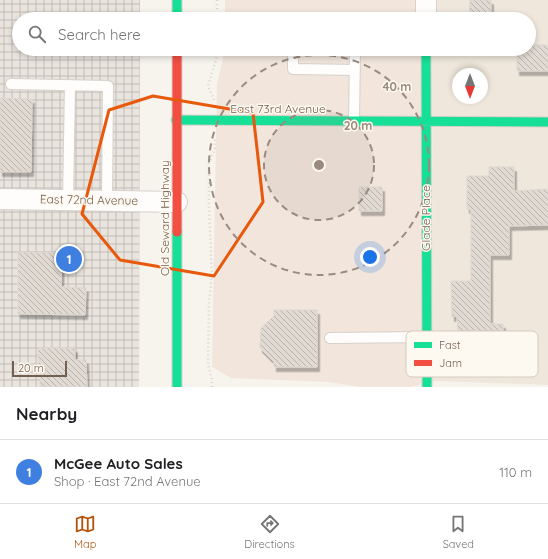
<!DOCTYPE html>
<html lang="en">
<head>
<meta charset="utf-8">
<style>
	body { margin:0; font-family:Quicksand,sans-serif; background:#f6f6f6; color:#202124 }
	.compass { position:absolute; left:452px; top:68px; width:36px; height:36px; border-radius:50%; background:#fff; box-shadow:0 2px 6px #0003; rotate:180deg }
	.scale { position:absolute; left:12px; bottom:10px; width:55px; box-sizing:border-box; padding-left:4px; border:2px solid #735f4f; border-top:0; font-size:11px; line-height:14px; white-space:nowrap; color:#735f4f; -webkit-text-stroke:3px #fef9f0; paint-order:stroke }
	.you { position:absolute; left:370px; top:257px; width:14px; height:14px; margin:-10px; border:3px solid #fff; border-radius:50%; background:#1a73e8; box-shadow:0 0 0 6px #1a73e833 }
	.badge { display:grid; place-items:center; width:26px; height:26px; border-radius:50%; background:#b45309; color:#fff; font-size:13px; font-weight:700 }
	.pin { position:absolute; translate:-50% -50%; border:2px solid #fff; box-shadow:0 1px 4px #0006 }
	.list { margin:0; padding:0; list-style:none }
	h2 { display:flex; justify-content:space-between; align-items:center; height:52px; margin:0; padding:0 16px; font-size:17px }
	h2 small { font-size:13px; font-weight:400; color:#757577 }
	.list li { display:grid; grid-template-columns:26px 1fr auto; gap:12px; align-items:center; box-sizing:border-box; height:64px; padding:0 16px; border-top:1px solid #e0e0e0 }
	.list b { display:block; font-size:15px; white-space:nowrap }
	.list p { margin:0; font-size:13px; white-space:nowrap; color:#757577 }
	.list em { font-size:13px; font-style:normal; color:#757577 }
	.icon { flex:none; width:22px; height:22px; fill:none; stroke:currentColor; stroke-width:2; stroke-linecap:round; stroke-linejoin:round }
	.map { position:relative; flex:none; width:548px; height:387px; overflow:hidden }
	.search { position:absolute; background:#fff; box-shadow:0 2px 6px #0003; left:12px; right:12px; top:12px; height:44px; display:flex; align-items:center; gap:10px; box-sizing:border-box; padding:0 14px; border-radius:22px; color:#757577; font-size:15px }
	.sheet { height:116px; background:#fff }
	nav { display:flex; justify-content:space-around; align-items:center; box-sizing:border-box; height:56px; border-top:1px solid #e0e0e0; background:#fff; font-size:11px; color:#757577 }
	nav a { display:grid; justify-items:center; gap:2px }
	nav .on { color:#b45309 }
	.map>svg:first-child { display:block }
</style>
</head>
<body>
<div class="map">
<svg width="548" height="387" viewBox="0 0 548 387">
	<defs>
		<pattern id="industrial-grid" width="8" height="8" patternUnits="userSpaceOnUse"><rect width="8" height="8" fill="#e9e4de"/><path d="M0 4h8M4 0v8" fill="none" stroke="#c1bcb6"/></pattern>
		<pattern id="building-back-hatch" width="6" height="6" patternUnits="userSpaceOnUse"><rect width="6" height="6" fill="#e0dad3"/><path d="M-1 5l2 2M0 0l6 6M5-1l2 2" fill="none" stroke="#bab4ae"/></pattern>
		<filter id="shadow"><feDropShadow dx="2.5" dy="4.5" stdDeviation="0" flood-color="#0004"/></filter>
	</defs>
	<rect width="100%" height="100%" fill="#f7f4ed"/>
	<!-- residential -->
	<path fill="#efe7db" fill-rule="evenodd" d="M 435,0 L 548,0 L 548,385 L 436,381 L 431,49 L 529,49 L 529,19 L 433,19 ZM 458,74 L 482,74 L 482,98 L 458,98 Z"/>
	<!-- commercial -->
	<path fill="#f1e5dc" d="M 225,0 L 435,0 L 433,19 L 225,19 Z
		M 225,49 L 431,49 L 436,381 L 410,387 L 361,387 L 328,382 L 231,378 L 212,367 L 217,84 Z"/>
	<!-- industrial -->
	<path fill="url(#industrial-grid)" d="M 0,0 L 140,0 L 140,19 L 19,19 L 19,49 L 140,49 L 139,387 L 0,387 Z"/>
	<!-- building -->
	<path fill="url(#building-back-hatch)" stroke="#dfd8d0" filter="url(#shadow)" d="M 470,0 L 491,0 L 491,19 L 469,19 Z
		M 529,45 L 548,45 L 548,71 L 517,71 L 517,49 L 529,49 Z
		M 0,98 L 32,99 L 31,172 L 0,172 Z
		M 489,167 L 514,167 L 514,191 L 548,189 L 548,225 L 509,226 L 509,255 L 490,255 L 490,324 L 503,324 L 503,350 L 458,351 L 457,316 L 452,317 L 451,281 L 471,281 L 471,209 L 467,209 L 467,176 L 489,176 Z
		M 359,187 L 382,187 L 382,211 L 359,211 Z
		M 18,252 L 62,253 L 61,287 L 86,288 L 85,315 L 18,314 Z
		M 274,310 L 317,310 L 317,367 L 274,367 L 274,362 L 260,348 L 261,328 L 274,316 Z
		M 38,348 L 75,348 L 75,360 L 86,360 L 87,387 L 40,387 L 40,376 L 39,376 Z"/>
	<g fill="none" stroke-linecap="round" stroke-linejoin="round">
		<!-- lane casing -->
		<g stroke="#d6d1cb" stroke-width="12">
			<path id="lane" d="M 293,49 L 293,69 L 355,70
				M 11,84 L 108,86 L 107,201
				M 354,122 L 355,49
				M 68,200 L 70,85
				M 330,338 L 426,337"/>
		</g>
		<!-- street casing -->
		<g stroke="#d6d1cb" stroke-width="22">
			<path id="street" d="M 426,0 L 426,19
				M 0,199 L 177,202"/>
		</g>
		<!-- fast casing -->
		<g stroke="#d5d0c8" stroke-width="11">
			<path id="fast" d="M 177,0 L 177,19
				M 426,49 L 427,387
				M 176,120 L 548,122
				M 177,232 L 177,387"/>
		</g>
		<!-- jam casing -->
		<g stroke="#d5d0c8" stroke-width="11">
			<path id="jam" d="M 177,49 L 177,232"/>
		</g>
		<!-- path -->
		<path stroke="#d9d4cf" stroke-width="2.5" stroke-dasharray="1 3" stroke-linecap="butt" d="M 217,0 L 217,19
			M 214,100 L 208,86 L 218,53 L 217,49
			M 212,387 L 212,380 L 208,364 L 209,304 L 212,273 L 209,208 L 209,163 L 215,148 L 215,139"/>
		<!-- lane -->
		<use href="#lane" stroke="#fefdfc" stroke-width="10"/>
		<!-- street -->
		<use href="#street" stroke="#fefdfc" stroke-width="20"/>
		<!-- fast -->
		<use href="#fast" stroke="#16e098" stroke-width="9"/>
		<!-- jam -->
		<use href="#jam" stroke="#f24e42" stroke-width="9"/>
	</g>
	<!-- marked area -->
	<path fill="none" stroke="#e8590c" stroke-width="3" stroke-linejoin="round" d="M 153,96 L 253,113 L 263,202 L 214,276 L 120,260 L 82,214 L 109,110 Z"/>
	<!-- distance rings -->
	<circle cx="319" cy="165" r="55" fill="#9a8b7e" fill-opacity=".12"/>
	<g fill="none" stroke="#9a8b7e" stroke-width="2" stroke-dasharray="7 5">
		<circle cx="319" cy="165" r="55"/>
		<circle cx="319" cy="165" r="110"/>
	</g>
	<g text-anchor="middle" stroke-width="3" stroke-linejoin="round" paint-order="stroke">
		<!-- street labels -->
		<g font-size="12" fill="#735f4f" stroke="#fef9f0">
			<text x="278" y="113">East 73rd Avenue</text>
			<text transform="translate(89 200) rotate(1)" y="4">East 72nd Avenue</text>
			<text transform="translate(165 218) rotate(-90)" y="4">Old Seward Highway</text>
			<text transform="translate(426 218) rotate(-90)" y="4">Glade Place</text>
		</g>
	</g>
	<!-- legend -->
	<rect x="406" y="331" width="132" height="46" rx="6" fill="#fef9f0" stroke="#d4cbc0" stroke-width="1"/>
	<rect x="414" y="342" width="18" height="6" fill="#16e098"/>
	<rect x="414" y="360" width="18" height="6" fill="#f24e42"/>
	<g font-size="11" fill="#735f4f">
		<text x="439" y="349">Fast</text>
		<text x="439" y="367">Jam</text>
	</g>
	<circle cx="319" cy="165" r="6" fill="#9a8b7e" stroke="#fef9f0" stroke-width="2"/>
	<g font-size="12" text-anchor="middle" font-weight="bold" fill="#9a8b7e" stroke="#fef9f0" stroke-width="3" stroke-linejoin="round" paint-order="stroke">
		<text x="397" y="91">40 m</text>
		<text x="358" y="130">20 m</text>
	</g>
</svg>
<svg class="compass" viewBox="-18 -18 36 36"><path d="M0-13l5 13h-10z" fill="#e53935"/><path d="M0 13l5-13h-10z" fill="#757577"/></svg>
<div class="scale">20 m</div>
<div class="you"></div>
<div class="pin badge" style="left:69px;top:259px;background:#3f7fe0">1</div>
<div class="search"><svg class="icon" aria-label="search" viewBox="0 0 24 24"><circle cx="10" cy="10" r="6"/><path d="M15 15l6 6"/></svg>Search here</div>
</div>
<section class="sheet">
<h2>Nearby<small></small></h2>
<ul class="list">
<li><span class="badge" style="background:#3f7fe0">1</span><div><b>McGee Auto Sales</b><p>Shop · East 72nd Avenue</p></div><em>110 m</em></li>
</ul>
</section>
<nav>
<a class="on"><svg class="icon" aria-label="map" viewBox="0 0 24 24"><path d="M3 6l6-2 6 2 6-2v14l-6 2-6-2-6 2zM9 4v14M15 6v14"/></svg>Map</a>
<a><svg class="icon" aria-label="directions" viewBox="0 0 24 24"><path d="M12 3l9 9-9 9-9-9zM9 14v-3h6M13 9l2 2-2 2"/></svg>Directions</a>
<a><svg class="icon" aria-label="saved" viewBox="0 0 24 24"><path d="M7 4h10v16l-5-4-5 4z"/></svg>Saved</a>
</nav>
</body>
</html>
